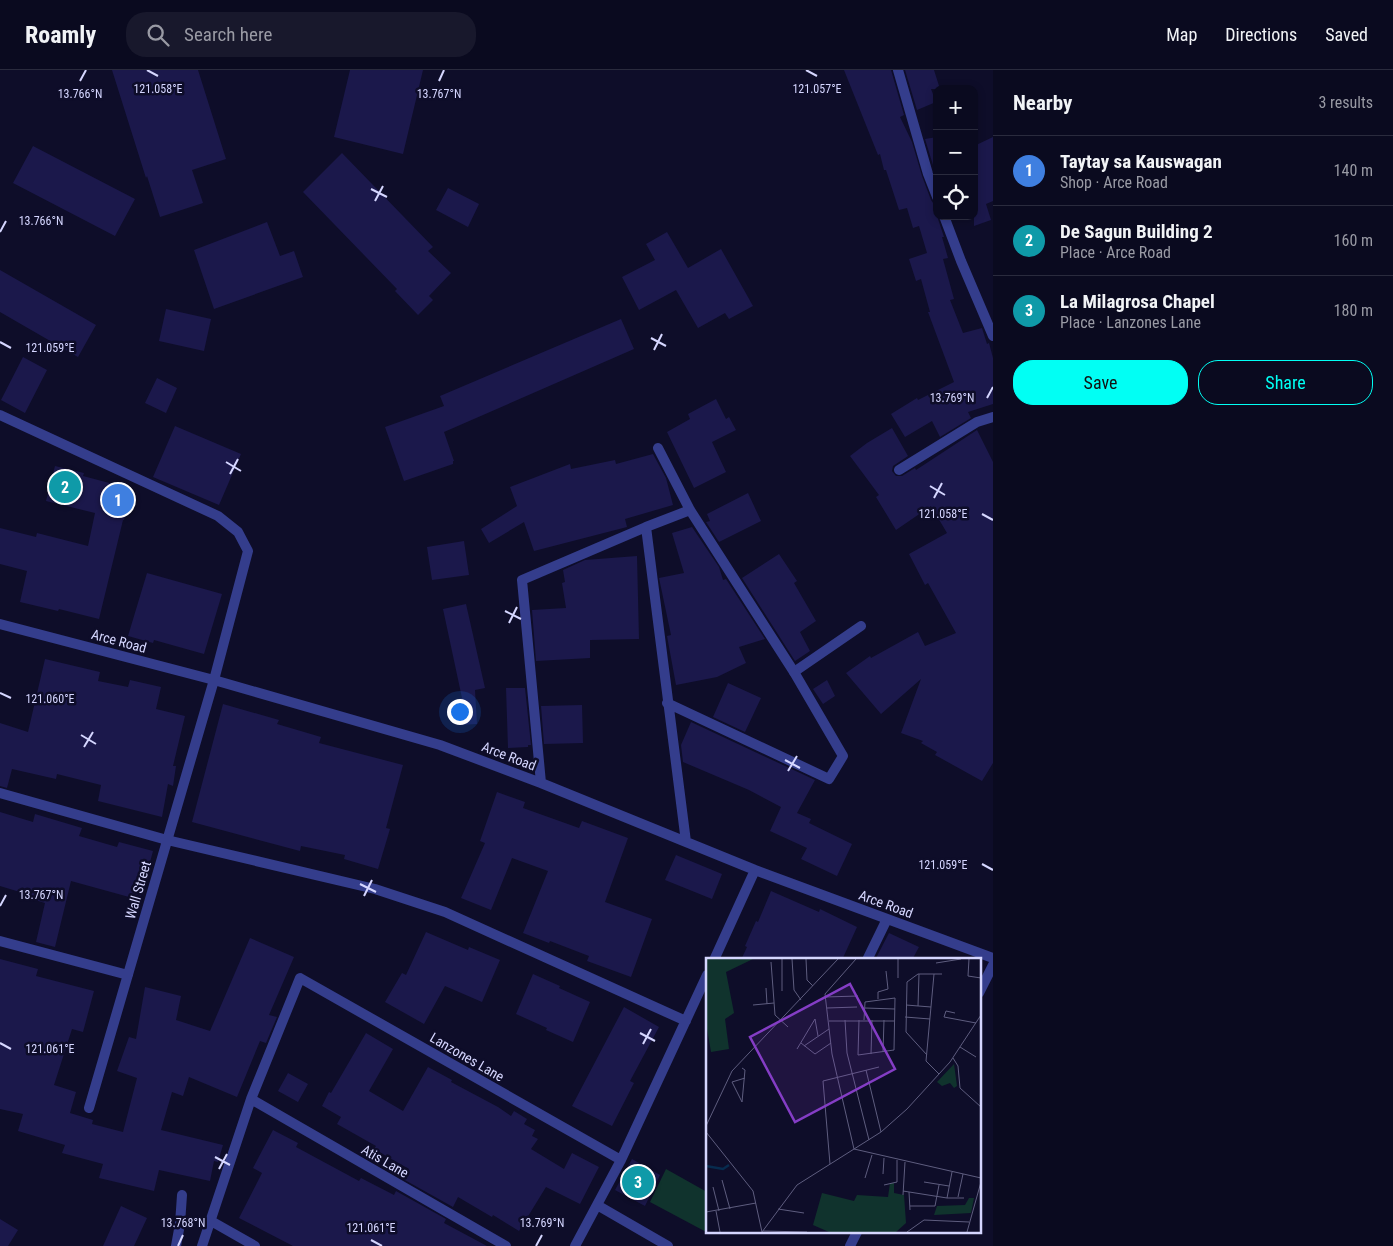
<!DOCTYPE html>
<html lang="en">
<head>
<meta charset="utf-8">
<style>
	body { margin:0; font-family:"Roboto Condensed",sans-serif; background:#18182c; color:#f1f3f6 }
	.controls { position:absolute; right:15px; top:15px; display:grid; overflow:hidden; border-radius:10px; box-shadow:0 2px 8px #0003 }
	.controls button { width:45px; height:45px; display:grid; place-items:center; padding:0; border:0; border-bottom:1px solid #2a2b3d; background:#0a0a1f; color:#f1f3f6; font:25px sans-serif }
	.you { position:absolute; left:459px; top:641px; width:18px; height:18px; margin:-12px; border:4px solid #fff; border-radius:50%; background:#1a73e8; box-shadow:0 0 0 8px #1a73e833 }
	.badge { display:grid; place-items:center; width:32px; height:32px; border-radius:50%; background:#01fff4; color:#fff; font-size:16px; font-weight:700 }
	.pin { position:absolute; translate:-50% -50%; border:2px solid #fff; box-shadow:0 1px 5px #0006 }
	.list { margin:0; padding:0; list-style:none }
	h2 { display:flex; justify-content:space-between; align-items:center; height:65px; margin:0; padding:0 20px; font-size:21px }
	h2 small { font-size:16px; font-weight:400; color:#999aa4 }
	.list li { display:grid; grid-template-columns:32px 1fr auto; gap:15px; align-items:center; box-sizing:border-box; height:70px; padding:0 20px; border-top:1px solid #2a2b3d }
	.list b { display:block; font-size:19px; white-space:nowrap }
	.list p { margin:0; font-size:16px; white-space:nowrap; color:#999aa4 }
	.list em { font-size:16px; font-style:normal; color:#999aa4 }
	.actions { display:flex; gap:10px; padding:15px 20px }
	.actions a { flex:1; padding:11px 0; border:1px solid #01fff4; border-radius:20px; text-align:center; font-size:18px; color:#01fff4 }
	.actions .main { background:#01fff4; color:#111 }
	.icon { flex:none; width:28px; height:28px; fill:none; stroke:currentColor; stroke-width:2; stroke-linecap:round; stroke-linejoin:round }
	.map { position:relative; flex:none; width:993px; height:1176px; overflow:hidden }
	header { display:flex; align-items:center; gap:30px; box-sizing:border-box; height:70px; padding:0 25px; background:#0a0a1f; border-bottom:1px solid #2a2b3d }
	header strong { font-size:24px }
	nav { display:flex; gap:28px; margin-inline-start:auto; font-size:18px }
	.search { width:350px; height:45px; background:#18182c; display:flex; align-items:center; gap:12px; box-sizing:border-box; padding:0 18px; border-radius:20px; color:#999aa4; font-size:19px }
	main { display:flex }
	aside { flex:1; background:#0a0a1f }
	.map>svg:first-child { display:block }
</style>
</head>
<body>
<header>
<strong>Roamly</strong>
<div class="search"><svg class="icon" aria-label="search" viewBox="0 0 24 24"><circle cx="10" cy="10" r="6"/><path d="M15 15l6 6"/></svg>Search here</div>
<nav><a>Map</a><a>Directions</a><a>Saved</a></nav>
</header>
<main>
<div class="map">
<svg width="993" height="1176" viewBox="0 0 993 1176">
	<rect width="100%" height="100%" fill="#0e0d29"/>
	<!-- green -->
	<path fill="#10332d" d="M 666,1099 L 707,1122 L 707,1162 L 711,1162 L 710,1164 L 650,1132 Z"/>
	<!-- building -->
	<path fill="#1b184b" d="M 112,0 L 198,0 L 226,89 L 192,100 L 203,133 L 160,147 L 147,106 L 146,108 Z
		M 350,0 L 423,0 L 403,84 L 334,67 Z
		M 844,0 L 891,0 L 904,45 L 900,47 L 912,72 L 922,106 L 931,130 L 933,133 L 937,134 L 937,146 L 944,167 L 942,167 L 948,188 L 943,189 L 954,229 L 950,230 L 963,263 L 982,258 L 987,274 L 989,273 L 993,288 L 993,334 L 968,342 L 971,348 L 940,367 L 932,351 L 905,367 L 891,344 L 917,328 L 918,330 L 954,312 L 928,242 L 930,242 L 921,209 L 916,211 L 909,189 L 927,183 L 919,156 L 913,158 L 907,138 L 899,140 L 886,100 L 884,100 L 880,84 L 878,85 Z
		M 905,0 L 934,0 L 940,19 L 931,19 L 936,32 L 917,40 Z
		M 937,67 L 937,108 L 925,69 Z
		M 993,67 L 993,131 L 986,134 L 991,150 L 974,156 L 974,76 Z
		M 33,76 L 135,129 L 115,166 L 13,113 Z
		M 342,83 L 433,177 L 428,181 L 451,203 L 429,226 L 433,230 L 418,245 L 395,221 L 397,219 L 303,122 Z
		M 448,118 L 479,134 L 468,157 L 436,140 Z
		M 267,152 L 280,186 L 294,181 L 303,207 L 214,239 L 194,180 Z
		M 667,162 L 688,198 L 721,179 L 753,236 L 729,249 L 725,243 L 698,258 L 676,220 L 639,240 L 622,207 L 655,190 L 646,174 Z
		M 0,200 L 96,255 L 78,287 L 0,242 Z
		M 166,239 L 211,249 L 204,281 L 159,271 Z
		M 621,249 L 634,279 L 444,362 L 454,391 L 453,391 L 453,394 L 404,411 L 385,357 L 444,336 L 440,326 Z
		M 23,287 L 47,300 L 25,343 L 1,330 Z
		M 157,308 L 177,318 L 166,343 L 145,333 Z
		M 716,329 L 726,349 L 729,347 L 736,360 L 712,372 L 726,402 L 694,418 L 667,362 L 690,349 L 688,344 Z
		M 175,356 L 241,384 L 219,435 L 153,407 Z
		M 892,358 L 908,386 L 893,396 L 892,401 L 896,406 L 902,406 L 915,398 L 916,400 L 977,360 L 993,392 L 993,693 L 982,711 L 935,685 L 937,682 L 921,673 L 923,671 L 901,663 L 921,609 L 881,644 L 846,603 L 870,586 L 871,588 L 918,562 L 925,576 L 956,563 L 928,513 L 925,515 L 909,484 L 947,463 L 931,436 L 896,460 L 876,427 L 879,425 L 850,386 L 867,373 Z
		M 653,384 L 666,408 L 673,435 L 625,449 L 627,457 L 534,481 L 524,452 L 489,473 L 481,459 L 517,436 L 510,417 L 570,394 L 571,399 L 615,390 L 616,394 Z
		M 55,396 L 84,403 L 83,406 L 132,419 L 124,450 L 123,450 L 99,549 L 59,539 L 58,541 L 20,532 L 27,501 L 0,494 L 0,458 L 36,467 L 37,463 L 88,476 L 95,443 L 46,431 Z
		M 748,423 L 761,451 L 719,472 L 706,452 L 710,451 L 707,444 Z
		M 692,457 L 719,497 L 723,510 L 726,509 L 765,569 L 739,577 L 746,593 L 717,607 L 676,615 L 667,566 L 671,565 L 659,508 L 684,503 L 672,463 Z
		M 464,471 L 469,505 L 432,510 L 427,477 Z
		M 779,484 L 797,511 L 794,513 L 816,551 L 800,562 L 810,581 L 795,591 L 742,508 Z
		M 637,486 L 639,569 L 590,570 L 590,588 L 536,591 L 532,540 L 566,538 L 562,513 L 565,512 L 563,500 L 585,490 Z
		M 147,503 L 222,524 L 204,584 L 154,570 L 153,573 L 128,566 Z
		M 466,534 L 485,618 L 475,620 L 477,654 L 460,655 L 458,629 L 462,628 L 443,539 Z
		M 45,589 L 100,602 L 98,611 L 128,617 L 130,610 L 161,617 L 156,639 L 185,646 L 173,696 L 176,696 L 173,716 L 168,714 L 162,747 L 98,731 L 101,715 L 57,704 L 56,709 L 12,699 L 7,718 L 0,716 L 0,653 L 28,662 Z
		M 827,610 L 835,626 L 823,634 L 813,619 Z
		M 728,613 L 761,628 L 745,662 L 713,647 Z
		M 506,618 L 525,618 L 531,675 L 528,675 L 528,677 L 508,678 Z
		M 223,634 L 279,650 L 277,654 L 321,667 L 319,673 L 403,695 L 386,758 L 390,759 L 378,799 L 344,789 L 345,785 L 301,776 L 300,781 L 192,752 Z
		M 582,635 L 583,673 L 544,674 L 541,636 Z
		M 691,652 L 815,710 L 797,743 L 811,749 L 809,753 L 852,774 L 837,806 L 801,789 L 807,778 L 770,761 L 781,737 L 749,720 L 683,692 L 681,675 Z
		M 497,722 L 525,732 L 523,738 L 579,758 L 582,751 L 628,768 L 605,832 L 652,849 L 631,907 L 587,891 L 589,886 L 550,871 L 549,873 L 523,863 L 548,801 L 512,788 L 491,840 L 461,828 L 485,773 L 480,771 Z
		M 0,742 L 33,752 L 35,744 L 82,758 L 79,766 L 117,777 L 119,772 L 153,781 L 140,830 L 71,811 L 55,877 L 36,872 L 45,833 L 32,829 L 33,826 L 0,816 Z
		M 676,785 L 722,804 L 712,829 L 665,810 Z
		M 771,821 L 819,842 L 820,839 L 857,857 L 842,890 L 741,890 L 747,877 L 745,876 L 756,851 L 758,852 Z
		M 426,862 L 468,880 L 469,877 L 500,890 L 482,932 L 445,916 L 424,954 L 385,932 L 402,903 L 406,905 Z
		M 889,863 L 919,877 L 912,890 L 875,890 Z
		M 250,868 L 294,887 L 269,945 L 277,947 L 266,973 L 260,971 L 237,1027 L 189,1007 L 183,1026 L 172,1022 L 161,1060 L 223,1075 L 218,1092 L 214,1091 L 210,1111 L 159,1100 L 154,1121 L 99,1108 L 103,1094 L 62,1083 L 65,1075 L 18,1061 L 23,1044 L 0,1039 L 0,889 L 38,899 L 36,906 L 94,921 L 83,962 L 72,959 L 54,1015 L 76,1022 L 70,1043 L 93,1050 L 92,1054 L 123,1062 L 137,1008 L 117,1001 L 129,967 L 136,969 L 145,917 L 181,926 L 176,950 L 210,961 Z
		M 533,904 L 560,916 L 559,918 L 590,932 L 573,972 L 546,960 L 547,958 L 516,944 Z
		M 624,937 L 659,957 L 630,1011 L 634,1013 L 612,1056 L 572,1036 Z
		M 366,963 L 393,979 L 369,1021 L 403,1041 L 428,997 L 452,1010 L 451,1012 L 498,1037 L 511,1046 L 514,1041 L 527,1049 L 524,1054 L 535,1060 L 532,1066 L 538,1069 L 531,1079 L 564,1099 L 572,1083 L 599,1097 L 580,1134 L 546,1117 L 519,1161 L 493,1145 L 492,1147 L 458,1127 L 453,1137 L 403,1109 L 409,1099 L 374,1079 L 376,1076 L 337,1054 L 341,1047 L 322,1036 L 329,1022 L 331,1023 Z
		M 288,1003 L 308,1014 L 298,1032 L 278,1021 Z
		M 273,1060 L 298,1073 L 296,1077 L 359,1111 L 361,1108 L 394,1125 L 396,1121 L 446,1149 L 444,1153 L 487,1176 L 293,1176 L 239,1148 L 262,1103 L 253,1098 Z
		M 632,1089 L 660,1105 L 645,1136 L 615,1120 Z
		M 121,1136 L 147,1148 L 134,1176 L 103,1176 Z
		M 0,1149 L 18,1160 L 8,1176 L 0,1176 Z"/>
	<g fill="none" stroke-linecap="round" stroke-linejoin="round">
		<!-- service -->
		<path stroke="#343d8c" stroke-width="10" d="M 794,602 L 861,556
			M 176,1176 L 180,1154 L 182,1125"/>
		<!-- minor -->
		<path stroke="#343d8c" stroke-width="10" d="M 898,0 L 928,104 L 937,127
			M 944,146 L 961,191 L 993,266
			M 0,345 L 218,446 L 238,462 L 248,481 L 214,610 L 89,1038
			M 658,378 L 690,440 L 794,602 L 843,686 L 829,709 L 667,633
			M 899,400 L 977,352 L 993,347
			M 646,457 L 686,772
			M 0,554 L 214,610 L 440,675 L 541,713 L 755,800 L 993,888
			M 541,713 L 522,510 L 646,457 L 690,440
			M 0,723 L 167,770 L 375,819 L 445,842 L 686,951
			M 0,871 L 128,905
			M 714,890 L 755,800
			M 867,890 L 887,849
			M 979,923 L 993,895
			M 251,1029 L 506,1176
			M 597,1135 L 668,1176
			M 211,1151 L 255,1176
			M 202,1176 L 251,1029 L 300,908 L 621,1090
			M 575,1176 L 621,1090 L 707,905
			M 850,1176 L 857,1162"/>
	</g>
	<!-- ticks -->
	<path fill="none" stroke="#d5d6ff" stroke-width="2" d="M 147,0 L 158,6M 806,0 L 817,6M 80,11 L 86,0M 439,11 L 444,0M 371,119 L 387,127M 375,131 L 383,116M 0,162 L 6,151M 651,268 L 666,276M 0,272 L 11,278M 654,280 L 662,264M 987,328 L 993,317M 226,392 L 241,401M 230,404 L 238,389M 930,416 L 945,425M 934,428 L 942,413M 982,444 L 993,450M 505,541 L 521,549M 509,553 L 517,537M 0,623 L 11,628M 81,665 L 96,674M 84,677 L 93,662M 785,690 L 800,698M 788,701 L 797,686M 982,794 L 993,800M 360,814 L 376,822M 364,826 L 372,810M 0,836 L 6,825M 640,963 L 655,971M 0,973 L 11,979M 643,974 L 651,959M 215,1087 L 230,1095M 219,1099 L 227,1084M 371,1170 L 382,1176M 178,1176 L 183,1165M 536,1176 L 542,1165"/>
	<g text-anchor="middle" stroke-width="5" stroke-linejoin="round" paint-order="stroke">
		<!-- street labels -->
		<g font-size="14" fill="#d5d6ff" stroke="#0e0d29">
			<text transform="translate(119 571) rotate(15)" y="5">Arce Road</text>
			<text transform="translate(509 686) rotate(21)" y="5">Arce Road</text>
			<text transform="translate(138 820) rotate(-74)" y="5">Wall Street</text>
			<text transform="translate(886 834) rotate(20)" y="5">Arce Road</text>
			<text transform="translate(467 987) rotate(30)" y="5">Lanzones Lane</text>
			<text transform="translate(385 1091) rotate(30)" y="5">Atis Lane</text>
		</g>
	</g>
	<!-- overview -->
	<g transform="translate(706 888)">
		<rect width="275" height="275" fill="#0e0d29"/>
		<path d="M 0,1 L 47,1 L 20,14 L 28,55 L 19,61 L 23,91 L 5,94 L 0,65 ZM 248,106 L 251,128 L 248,130 L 244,125 L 236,128 L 231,124 ZM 184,225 L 188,225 L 188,235 L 198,237 L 200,265 L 190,274 L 123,274 L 107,267 L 116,235 L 148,243 L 151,237 L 182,239 ZM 263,240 L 268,240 L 265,255 L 228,257 L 231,248 L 259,247 Z" fill="#10332d"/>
		<path fill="none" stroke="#072b4e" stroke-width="2.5" d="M 0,208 L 17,211 L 23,207"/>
		<path fill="none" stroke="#5e5d7f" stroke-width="1" d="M 76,1 L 76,33M 86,1 L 88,32 L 95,42M 100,1 L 101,22 L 107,28M 150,1 L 119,36 L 126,96 L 148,191 L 275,220M 192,1 L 192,20M 263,1 L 262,18 L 275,20M 65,4 L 69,57 L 82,69M 230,5 L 255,1M 228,16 L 220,103 L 233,116M 60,30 L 61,46M 119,39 L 152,38M 172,41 L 172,34 L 182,31 L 180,13M 47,47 L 68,45M 200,47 L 225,49M 212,48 L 213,16M 121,50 L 151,49M 159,50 L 189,51M 249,55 L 240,53 L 238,59 L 270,65M 199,59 L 224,61M 139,62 L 141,95 L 163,182M 153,62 L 152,97 L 188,92 L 189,40 L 159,44 L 158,62M 123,63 L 189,63M 95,85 L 109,96 L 125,85M 98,88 L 123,71M 254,89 L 270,99M 91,91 L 109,61 L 112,78M 177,94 L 178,62M 165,96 L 166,62M 221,97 L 200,74 L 201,24 L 212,16 L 236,16M 247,100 L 252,108 L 254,130 L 275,149M 36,110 L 39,112 L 36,144M 160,112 L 175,174M 36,144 L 26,124 L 39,120M 0,168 L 26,113 L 132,1M 0,174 L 47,233 L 56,274M 124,206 L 117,123 L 173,109M 177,216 L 178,200M 159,220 L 166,197M 16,222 L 24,251M 218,224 L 243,228M 178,227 L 191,224 L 191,202M 7,229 L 13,253M 197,233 L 241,240 L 258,240M 203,234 L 204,252M 197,237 L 199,204M 252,239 L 257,216M 241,240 L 246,214M 204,248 L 229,248 L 233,227M 72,251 L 98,255M 10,253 L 14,274M 0,254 L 50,245M 57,273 L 101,274M 56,274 L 91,227 L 175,174 L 201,151 L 244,104 L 275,57M 201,274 L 218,262 L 263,264M 261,274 L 275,224"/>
		<path fill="#843dc5" fill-opacity="0.15" stroke="#843dc5" stroke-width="2.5" d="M 144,26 L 189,111 L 89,164 L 44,79 Z"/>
		<rect width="275" height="275" fill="none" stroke="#d5d6ff" stroke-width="2.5"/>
	</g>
	<g font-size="12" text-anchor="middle" fill="#d5d6ff" stroke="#0e0d29" stroke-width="5" stroke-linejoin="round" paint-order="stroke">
		<text x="158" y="23">121.058°E</text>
		<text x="817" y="23">121.057°E</text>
		<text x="80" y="28">13.766°N</text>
		<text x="439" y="28">13.767°N</text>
		<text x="41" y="155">13.766°N</text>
		<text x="50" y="282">121.059°E</text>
		<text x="952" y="332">13.769°N</text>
		<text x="943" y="448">121.058°E</text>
		<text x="50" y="633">121.060°E</text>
		<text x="943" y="799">121.059°E</text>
		<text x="41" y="829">13.767°N</text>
		<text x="50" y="983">121.061°E</text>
		<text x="183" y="1157">13.768°N</text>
		<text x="542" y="1157">13.769°N</text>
		<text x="371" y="1162">121.061°E</text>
	</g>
</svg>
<div class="controls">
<button>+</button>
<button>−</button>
<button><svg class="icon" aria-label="locate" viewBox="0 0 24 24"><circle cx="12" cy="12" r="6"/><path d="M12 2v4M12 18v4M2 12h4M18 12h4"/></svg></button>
</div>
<div class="you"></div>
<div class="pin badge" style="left:118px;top:430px;background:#3f7fe0">1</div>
<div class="pin badge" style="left:65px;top:417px;background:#0f9aa8">2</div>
<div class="pin badge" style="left:638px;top:1112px;background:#0f9aa8">3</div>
</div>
<aside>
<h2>Nearby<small>3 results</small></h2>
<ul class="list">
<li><span class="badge" style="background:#3f7fe0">1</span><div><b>Taytay sa Kauswagan</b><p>Shop · Arce Road</p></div><em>140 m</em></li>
<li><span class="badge" style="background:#0f9aa8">2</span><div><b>De Sagun Building 2</b><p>Place · Arce Road</p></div><em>160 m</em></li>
<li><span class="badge" style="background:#0f9aa8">3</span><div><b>La Milagrosa Chapel</b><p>Place · Lanzones Lane</p></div><em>180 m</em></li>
</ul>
<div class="actions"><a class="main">Save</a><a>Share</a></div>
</aside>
</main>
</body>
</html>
